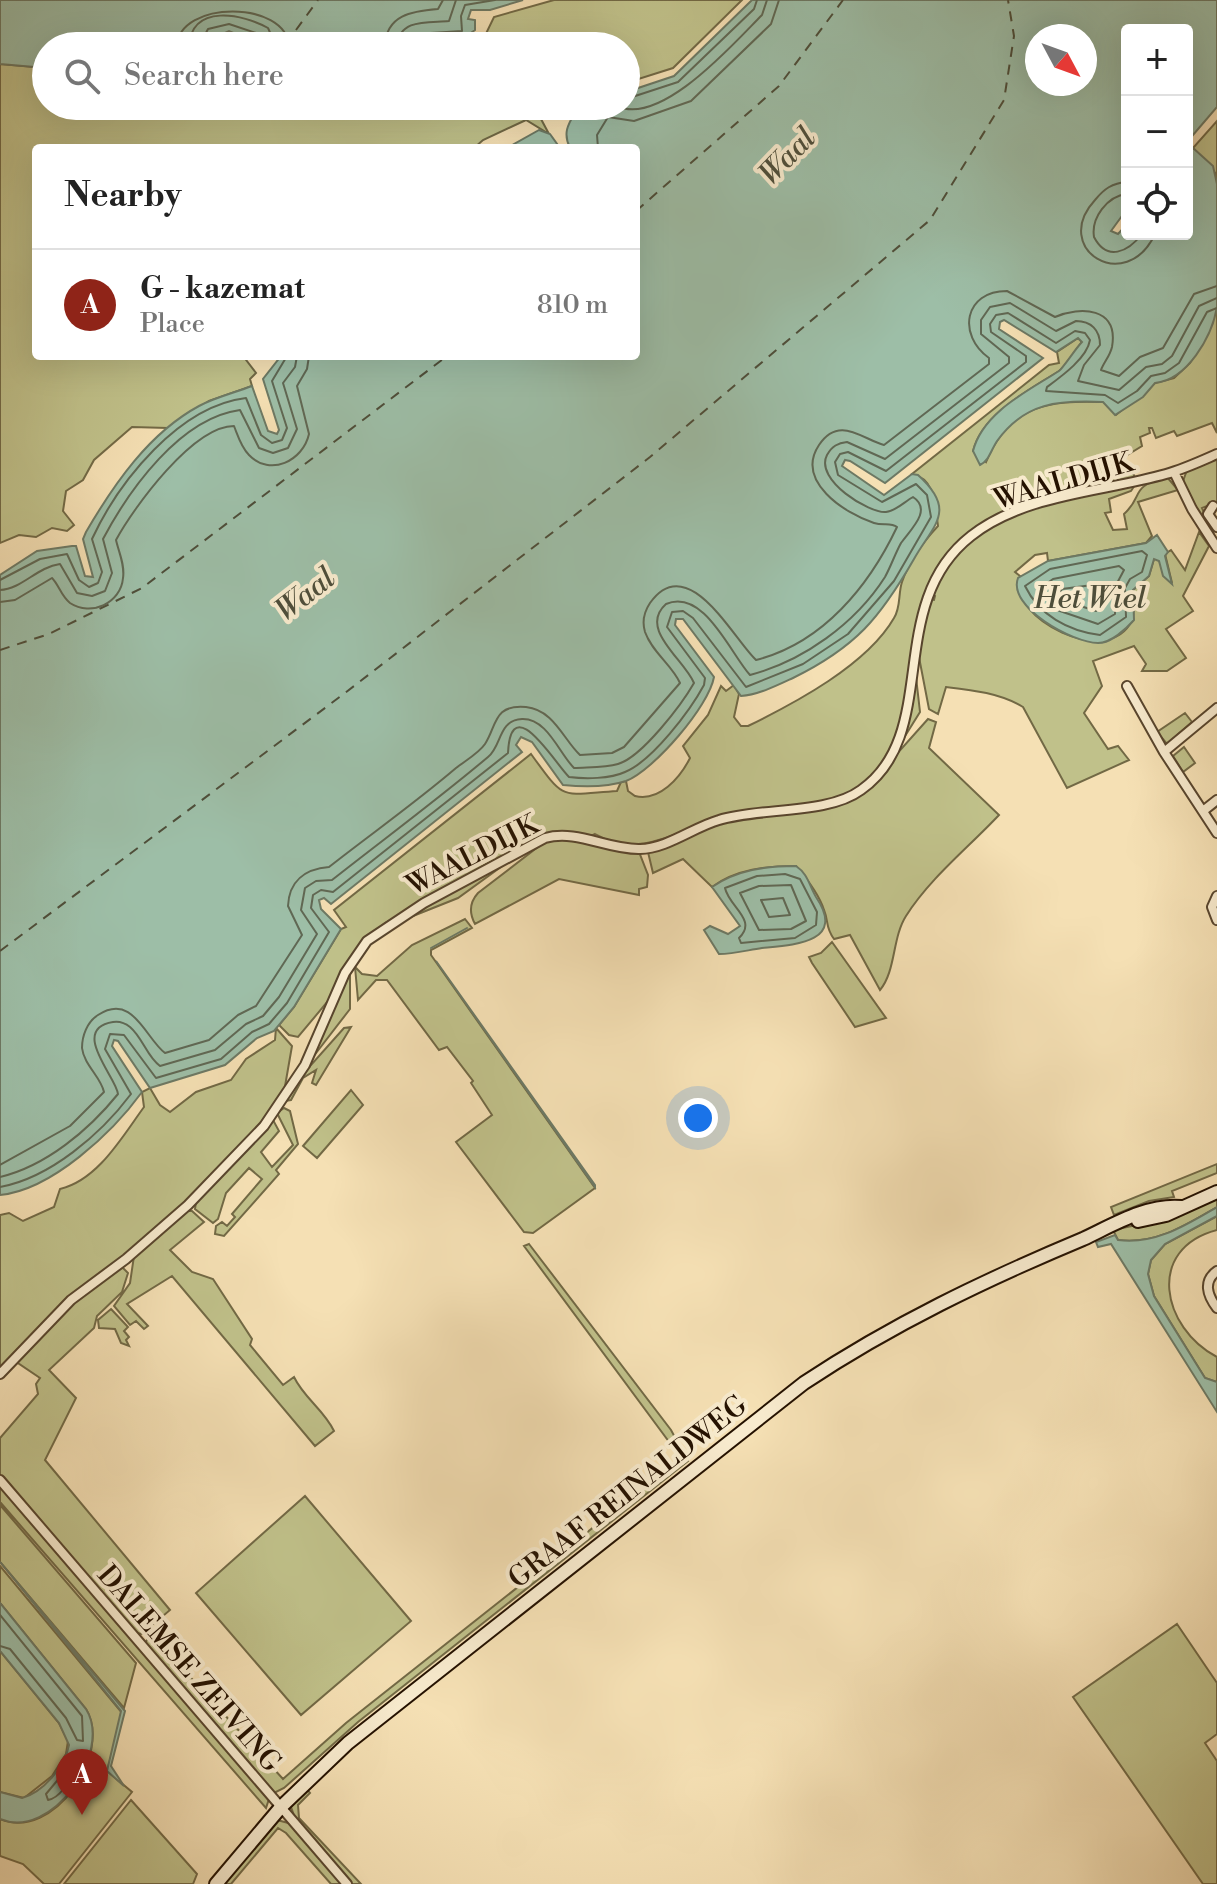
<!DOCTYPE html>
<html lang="en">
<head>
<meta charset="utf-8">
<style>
	body { margin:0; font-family:"Libre Bodoni",serif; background:#f6f6f6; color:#222 }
	.controls { position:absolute; right:24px; top:24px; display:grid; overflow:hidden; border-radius:8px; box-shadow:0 8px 32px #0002 }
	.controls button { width:72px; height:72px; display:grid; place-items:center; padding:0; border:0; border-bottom:2px solid #e0e0e0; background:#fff; color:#222; font:40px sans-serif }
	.compass { position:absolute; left:1025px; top:24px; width:72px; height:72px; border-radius:50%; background:#fff; box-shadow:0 8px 32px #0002; rotate:131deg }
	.you { position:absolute; left:698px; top:1118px; width:28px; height:28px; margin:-20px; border:6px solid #fff; border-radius:50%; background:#1a73e8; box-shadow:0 0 0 12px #1a73e833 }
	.badge { display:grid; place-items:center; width:52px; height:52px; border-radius:50%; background:#8f2418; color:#fff; font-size:26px; font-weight:700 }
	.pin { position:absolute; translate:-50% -66px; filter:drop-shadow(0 2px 4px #0008) }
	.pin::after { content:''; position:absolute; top:42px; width:28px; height:24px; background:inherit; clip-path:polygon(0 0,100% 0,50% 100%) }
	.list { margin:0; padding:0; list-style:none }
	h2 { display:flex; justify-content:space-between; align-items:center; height:104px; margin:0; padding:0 32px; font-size:34px }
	h2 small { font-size:26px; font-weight:400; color:#767676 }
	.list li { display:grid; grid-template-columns:52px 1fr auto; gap:24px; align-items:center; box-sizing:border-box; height:112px; padding:0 32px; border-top:2px solid #e0e0e0 }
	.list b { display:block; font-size:30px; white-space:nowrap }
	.list p { margin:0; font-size:26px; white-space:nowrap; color:#767676 }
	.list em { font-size:26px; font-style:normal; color:#767676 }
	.icon { flex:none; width:44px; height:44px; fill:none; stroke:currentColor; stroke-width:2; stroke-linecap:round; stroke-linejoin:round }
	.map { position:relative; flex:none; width:1217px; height:1884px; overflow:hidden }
	.search { position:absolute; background:#fff; box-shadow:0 8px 32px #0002; left:32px; top:32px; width:608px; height:88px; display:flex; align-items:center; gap:20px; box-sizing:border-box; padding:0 28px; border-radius:44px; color:#767676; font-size:30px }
	.panel { position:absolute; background:#fff; box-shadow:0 8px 32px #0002; left:32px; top:144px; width:608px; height:216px; border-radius:8px }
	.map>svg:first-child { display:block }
</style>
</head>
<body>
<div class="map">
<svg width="1217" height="1884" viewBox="0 0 1217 1884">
	<rect width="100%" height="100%" fill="#f5e0b4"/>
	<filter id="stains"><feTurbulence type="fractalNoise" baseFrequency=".0025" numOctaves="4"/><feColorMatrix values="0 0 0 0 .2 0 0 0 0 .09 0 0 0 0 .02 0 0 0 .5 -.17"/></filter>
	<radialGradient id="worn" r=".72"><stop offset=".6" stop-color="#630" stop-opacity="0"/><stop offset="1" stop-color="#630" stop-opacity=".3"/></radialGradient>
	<!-- green -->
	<path fill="#c0c18a" stroke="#726945" stroke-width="2" d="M 554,0 L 742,0 L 673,68 L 626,83 L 626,46 L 480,46 L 494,17 Z
		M 229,31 L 265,46 L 197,46 Z
		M 0,64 L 46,68 L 46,106 L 561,106 L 541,119 L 549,134 L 526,120 L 483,140 L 474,148 L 36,148 L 36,356 L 243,356 L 256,373 L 250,379 L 252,386 L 209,401 L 168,428 L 132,427 L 94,460 L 83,480 L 66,491 L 63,511 L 74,525 L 67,531 L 52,528 L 36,537 L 19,535 L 0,543 Z
		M 1217,121 L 1217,184 L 1216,174 L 1193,148 Z
		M 1217,308 L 1217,433 L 1212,423 L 1177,436 L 1174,431 L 1156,438 L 1152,428 L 1149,428 L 1150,433 L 1140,437 L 1142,446 L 1124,457 L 1136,479 C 1079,492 992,506 951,551 C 890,618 935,740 853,792 C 827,808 756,806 722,817 C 678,830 641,860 595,834 L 589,837 L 567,832 L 549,834 L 385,923 L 367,938 L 333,995 L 298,1037 L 289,1035 L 279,1025 L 294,1007 L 341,929 L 346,927 L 334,910 L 531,754 C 566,802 559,795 617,791 L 621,782 L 626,781 L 628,791 L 635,796 C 659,802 680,778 690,758 L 683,746 L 708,715 L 721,686 L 726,691 L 734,685 L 739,694 L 734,717 L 741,726 L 748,726 C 795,703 867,665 894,618 C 901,607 898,594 902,582 C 909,561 923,542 938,526 C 935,506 936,479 912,474 L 1049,365 L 1059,363 L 1057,352 L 1078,338 L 1082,342 C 1076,349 1064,368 1059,371 C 1028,391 983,413 973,451 L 986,462 C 1010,405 1048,400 1104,402 L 1116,415 L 1155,383 L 1174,378 L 1190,363 Z
		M 1217,458 L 1217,502 L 1202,508 L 1217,542 L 1182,484 L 1187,470 Z
		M 1167,477 L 1178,490 L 1138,502 L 1152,536 L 1146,543 L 1048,561 L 1047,553 L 1035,555 L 1015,572 L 1020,576 C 1006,618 1109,670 1132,620 C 1136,612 1131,600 1133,590 L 1149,576 L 1154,559 L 1158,559 L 1172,583 L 1165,554 L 1171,550 L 1185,570 L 1199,532 L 1209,546 L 1183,596 L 1193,611 L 1166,629 L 1186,658 L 1167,671 L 1142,671 L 1146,664 L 1134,646 L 1093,661 L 1102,686 L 1084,713 L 1108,749 L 1118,746 L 1129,760 L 1067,788 L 1023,707 C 1000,693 972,690 946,687 L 938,714 L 929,709 L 918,652 L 927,599 L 934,600 L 935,596 L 931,593 C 964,512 1060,500 1135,485 L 1131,491 L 1109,499 L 1111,512 L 1105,513 L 1113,530 L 1127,529 L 1124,514 C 1145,495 1128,487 1167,477 Z
		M 916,677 L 920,712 L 897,749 Z
		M 1185,713 L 1192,722 L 1167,744 L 1157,732 Z
		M 928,719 L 936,722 L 929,748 L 999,815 C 969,847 930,878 906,916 C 892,938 896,971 880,990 L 850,935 L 834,939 C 825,927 829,922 824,910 C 819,894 807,879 796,866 C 767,866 736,869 712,887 L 683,859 L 653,873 L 648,852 L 723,821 L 800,809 L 861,794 Z
		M 1184,747 L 1195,763 L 1183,772 L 1173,756 Z
		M 561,837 L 639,852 L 648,875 L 647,887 L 639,889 L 639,895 L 559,879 L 475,924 C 469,913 469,903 478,893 L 547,840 Z
		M 505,864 L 458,898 L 398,922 Z
		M 465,919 L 472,928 L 431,950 L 431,955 L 595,1188 L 533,1233 L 524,1232 L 456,1142 L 492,1115 L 471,1083 L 473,1081 L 447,1047 L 439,1050 L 387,980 L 376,980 L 358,1000 L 355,967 L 362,974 L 377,976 L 412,945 Z
		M 832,942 L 886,1018 L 855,1027 L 812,963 L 809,957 L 821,953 Z
		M 350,972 L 350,1009 L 313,1057 L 348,974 Z
		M 351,1027 L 316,1085 L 312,1083 L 316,1070 L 303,1078 L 291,1100 L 285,1101 L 302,1075 L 344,1028 Z
		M 276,1028 L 292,1046 L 284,1092 L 262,1125 L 204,1185 L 146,1239 L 64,1302 L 0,1368 L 0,1215 L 9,1213 L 23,1221 L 54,1207 L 60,1189 C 98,1180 122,1137 144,1107 L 142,1092 L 150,1088 L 160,1105 L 170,1112 L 196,1092 L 231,1080 L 246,1059 L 275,1040 Z
		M 351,1090 L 363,1105 L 317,1158 L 303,1146 Z
		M 284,1108 L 290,1111 L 298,1144 L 276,1170 L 279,1174 L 224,1236 L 215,1234 L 216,1226 L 222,1222 L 227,1226 L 235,1217 L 232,1214 L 262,1179 L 249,1168 L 226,1193 L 218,1219 L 213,1223 L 195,1209 L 196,1202 L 273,1120 L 279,1131 L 261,1152 L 272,1167 L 293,1145 L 277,1113 Z
		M 1217,1164 L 1217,1173 L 1172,1191 L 1174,1197 L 1149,1201 L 1114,1215 L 1111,1207 Z
		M 1217,1196 L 1217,1207 C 1186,1225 1155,1245 1118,1240 L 1113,1230 L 1155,1221 Z
		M 185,1211 L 192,1211 L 204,1222 L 170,1250 L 192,1272 L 213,1279 L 252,1339 L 250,1345 L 283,1385 L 294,1377 C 304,1398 324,1410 334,1431 L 315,1446 L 172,1276 L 127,1304 L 148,1326 L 144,1329 L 136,1321 L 130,1325 L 114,1306 L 130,1283 L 134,1256 Z
		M 1217,1216 L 1217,1230 C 1145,1249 1162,1328 1217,1357 L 1217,1382 L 1205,1378 L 1154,1296 L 1148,1274 L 1151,1260 L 1165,1244 Z
		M 529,1244 L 671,1430 L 688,1461 L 358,1722 L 284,1788 L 274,1793 L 144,1645 L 150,1635 L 161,1645 L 283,1779 L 346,1723 L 681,1458 L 524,1246 Z
		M 121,1266 L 128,1273 L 122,1292 L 97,1316 L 94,1328 L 49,1370 L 76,1398 L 45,1460 L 170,1610 L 142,1634 L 137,1633 L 0,1477 L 0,1438 L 38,1394 L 36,1384 L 40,1378 L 15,1361 L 64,1310 Z
		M 111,1309 L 128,1327 L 124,1331 L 129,1337 L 126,1340 L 129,1346 L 121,1343 L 115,1329 L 99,1328 L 98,1320 Z
		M 0,1483 L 269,1799 L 266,1808 L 0,1502 Z
		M 305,1496 L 411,1621 L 301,1715 L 196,1593 Z
		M 0,1505 L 136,1663 L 124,1708 L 0,1562 Z
		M 0,1566 L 123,1714 L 107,1771 L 132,1792 L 59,1884 L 44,1884 L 23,1864 L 0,1856 L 0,1819 C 53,1842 113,1754 86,1709 L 0,1603 Z
		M 1177,1624 L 1217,1683 L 1217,1734 L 1205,1743 L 1217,1761 L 1217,1884 L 1203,1884 L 1073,1697 Z
		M 0,1651 L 59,1723 L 68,1741 L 66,1754 L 52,1776 L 24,1798 L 0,1792 Z
		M 306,1788 L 310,1793 L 298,1805 L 299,1818 L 361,1884 L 350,1884 L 296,1821 L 291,1807 Z
		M 131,1800 L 197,1874 L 193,1884 L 64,1884 Z
		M 277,1820 L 292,1824 L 344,1884 L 331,1884 L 286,1833 L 278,1828 L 231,1884 L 222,1884 Z"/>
	<!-- water -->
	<path fill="#9dbea7" stroke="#6d7964" stroke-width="2" fill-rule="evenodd" d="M 0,0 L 523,0 L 490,10 L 471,10 L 468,19 L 475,20 L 475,30 L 461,40 L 427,40 L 400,46 L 265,46 L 229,31 L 197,46 L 46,46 L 46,68 L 0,64 Z
		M 752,0 L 1217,0 L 1217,107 L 1187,142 L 1187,30 L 1127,30 L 1127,209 L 1111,231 L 1118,234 L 1127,224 L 1127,234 L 1187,234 L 1187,155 L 1193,148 L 1213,166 L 1217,184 C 1217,222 1217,270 1217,307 C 1212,337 1187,380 1155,383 L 1143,397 L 1115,415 L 1103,402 C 1059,400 1025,402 997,441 C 991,450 989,461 980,465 L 973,451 C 983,412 1028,391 1059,371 C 1063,368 1076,348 1082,342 L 1078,338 L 1056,352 L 1004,320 L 1000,322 L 999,329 L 1043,358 L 885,483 L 850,461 L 845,460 L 842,466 L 884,495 L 912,474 L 918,475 C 958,511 933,525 914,559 C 880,618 856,647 793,678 C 778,685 758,695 741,696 L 683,619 L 676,619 L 675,625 L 714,677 C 709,706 654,770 626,781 C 608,787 582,787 563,785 L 532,742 L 521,737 L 516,745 L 522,752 L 331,904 L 324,898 L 319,900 L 321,909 L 341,929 L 294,1007 L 274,1031 L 257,1038 L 225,1065 L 150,1088 L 118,1041 L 114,1040 L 112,1046 L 142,1092 C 113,1132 52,1190 0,1195 L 0,575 L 37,551 L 72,546 L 76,546 L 85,576 L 93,577 L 83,539 L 86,532 C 114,484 149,433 199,406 C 216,397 234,393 252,386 L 268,431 L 277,434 L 279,430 L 263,379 L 281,356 L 636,356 L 636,148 L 570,148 C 562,132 569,123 577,109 L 626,106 L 626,92 L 674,76 ZM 1037,36 L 1085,36 L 1085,84 L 1037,84 Z
		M 539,130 L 550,134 L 560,148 L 507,148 Z
		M 1157,535 L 1168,552 L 1165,556 L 1172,584 L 1163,576 L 1159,561 L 1154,559 L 1149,576 L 1133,590 L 1134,620 C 1126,629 1111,643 1098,643 C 1073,643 1007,607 1018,578 L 1048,561 L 1146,543 Z
		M 796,866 C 808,874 809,885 816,897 C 847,943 793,945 762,948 C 748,950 734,954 719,954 L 704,930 L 710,926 L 728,934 L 740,926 L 712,887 C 737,870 766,866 796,866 Z
		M 436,961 L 595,1185 L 595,1187 Z
		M 1217,1207 L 1217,1216 L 1165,1244 L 1151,1260 L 1148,1274 L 1154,1296 L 1205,1378 L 1217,1382 L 1217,1412 L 1111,1244 L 1098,1247 L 1096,1242 L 1115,1235 L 1118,1240 C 1155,1245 1186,1225 1217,1207 Z
		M 0,1562 L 125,1711 L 111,1766 L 124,1786 L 107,1771 L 121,1711 Z
		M 0,1603 L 86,1709 C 113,1752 52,1841 0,1819 L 0,1792 L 22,1798 C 43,1792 65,1767 69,1745 L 59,1723 L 0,1651 Z"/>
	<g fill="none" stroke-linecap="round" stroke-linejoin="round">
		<!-- shore -->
		<path stroke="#606854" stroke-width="2" d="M 177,46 C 179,0 286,0 289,46
			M 189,46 C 192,3 243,14 268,28 L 276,46
			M 199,46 L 208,29 L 229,24 L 262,35 L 266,46
			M 385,46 C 386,15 412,11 438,9 L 443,0
			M 397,46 C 399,18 429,23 449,21 L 456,0
			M 407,46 L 409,39 L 415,34 L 462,31 L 461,16 L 465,5 L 495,0
			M 626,99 L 678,82 L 754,9 L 757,0
			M 617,106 C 661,127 734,43 762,15 L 767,0
			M 598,148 L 597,135 L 608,117 L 634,121 L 691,101 L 771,24 L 779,0
			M 1127,182 C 1112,183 1104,189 1095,200 C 1050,249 1126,296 1155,234
			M 1127,194 C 1107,196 1091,218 1094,237 C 1107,262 1128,252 1142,234
			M 1142,551 L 1147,555 L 1142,572 L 1130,579 L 1125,588 L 1126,617 L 1100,635 C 1068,631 1039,615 1025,586 L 1050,569 Z
			M 1119,566 L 1124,570 L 1115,587 L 1115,614 L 1098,624 L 1057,610 L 1038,590 L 1053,579 Z
			M 0,580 L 40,559 L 67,554 L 79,580 L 89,587 L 98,583 L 102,572 L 92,539 C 119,481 179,406 246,398 L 261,435 L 272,443 L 282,440 L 287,428 L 272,381 L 287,356
			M 1100,584 L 1102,606 L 1096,611 L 1071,603 L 1059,594 L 1062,589 Z
			M 0,590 C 22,589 37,567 60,564 L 77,593 L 92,596 L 105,591 L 112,573 L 103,539 C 129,490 180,418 240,410 L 259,448 L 273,453 L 288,448 L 297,429 L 283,383 L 295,367 L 297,356
			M 0,602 L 15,600 L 52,578 C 59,585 61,596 70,603 C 91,617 121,603 123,578 C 125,565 119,553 116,540 C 134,507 193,426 234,426 C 238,436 241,447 249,455 C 270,477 303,461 309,434 L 297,386 L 307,369 L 309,356
			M 785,874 L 800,879 L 817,912 L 816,925 L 795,938 L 741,943 L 739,938 C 758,920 729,907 725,888 L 757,876 Z
			M 791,885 L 806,921 L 791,929 L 759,930 L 740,893 L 759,886 Z
			M 783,898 L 790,915 L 769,917 L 761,900 Z
			M 0,1165 L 70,1126 L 104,1092 C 101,1077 84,1065 82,1048 C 82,1036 87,1022 98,1015 C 133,992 145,1038 165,1053 L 209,1040 L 238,1015 L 256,1006 L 302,935 L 288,906 C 289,881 305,869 329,867 C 371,834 415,803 456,768 C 465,761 479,753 485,744 C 497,726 493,704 526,707 C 554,710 563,739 580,755 L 612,753 L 624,747 L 680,683 C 672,665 652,652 645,632 C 642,622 644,612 650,603 C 688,549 734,640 756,660 C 823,643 869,586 897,527 C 891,522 883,526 874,523 C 844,513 795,481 819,445 C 839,415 862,439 884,445 L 989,364 L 989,358 C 957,335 964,291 1007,291 L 1055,317 C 1080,306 1119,307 1112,347 C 1110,356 1104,362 1101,370 L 1119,376 L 1140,357 L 1163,348 L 1194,294 L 1217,286
			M 0,1177 C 46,1166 89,1130 118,1094 C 117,1078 69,1029 113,1022 C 119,1021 125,1023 130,1027 C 143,1038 147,1057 160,1066 L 215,1050 L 246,1024 L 263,1016 L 279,997 L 317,934 L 301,910 L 305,888 L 316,881 L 332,880 C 384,839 437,800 488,757 C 502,746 498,720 522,719 C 547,718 559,753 574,768 C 588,767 605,768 618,764 C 642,757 682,704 694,683 C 684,659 638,629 666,604 C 704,588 730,653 750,675 C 803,661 855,624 885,577 C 891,566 895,554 901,543 C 910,530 933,510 913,497 C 904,502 896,511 886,512 C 870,514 814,480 827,455 C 832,446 838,443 847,442 L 885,459 L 1009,363 L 1009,357 L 981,334 L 981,320 L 990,307 L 1010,303 L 1056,331 L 1076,321 C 1091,321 1100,330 1100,345 L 1084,365 L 1078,381 L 1119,390 L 1146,367 L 1162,364 L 1172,356 L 1199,306 L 1217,298
			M 0,1187 C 50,1178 101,1134 131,1094 L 105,1049 L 110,1034 L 124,1035 L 156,1078 L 221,1059 L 252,1032 L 269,1024 L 287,1003 L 329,932 L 311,908 L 313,895 L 321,890 L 333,892 L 508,753 C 511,688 556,765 569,777 C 585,779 610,779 625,772 C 652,761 690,711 704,685 L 705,678 L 667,627 L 672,612 L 683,611 L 693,618 L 746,687 L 803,664 L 848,634 L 894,581 L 931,517 L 927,495 L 916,484 L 882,502 L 838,475 L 835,462 L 840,454 L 848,452 L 886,471 L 1026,362 L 1026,356 L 991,332 L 990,324 L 996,315 L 1008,313 L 1056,343 L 1075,331 L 1085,333 L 1090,340 C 1087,358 1062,376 1047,387 L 1046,391 L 1105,395 L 1118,403 L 1137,391 L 1151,376 L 1165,373 L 1179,363 L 1207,312 L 1217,308
			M 0,1615 L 82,1716 L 83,1741 L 77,1740 L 66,1718 L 10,1649 L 0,1646
			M 66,1770 L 72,1770 C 71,1782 59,1798 48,1800 L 46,1794 Z"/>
		<!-- stream -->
		<path stroke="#6d7964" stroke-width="2" d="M 431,948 L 467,928"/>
		<!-- ferry -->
		<path stroke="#4e4e3a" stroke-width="2" stroke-dasharray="10 8" stroke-linecap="butt" d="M 296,30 L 318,0
			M 636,211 L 779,86 L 843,0
			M 0,650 L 49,634 L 142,588 L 447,356
			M 0,951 L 345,693 L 650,457 L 930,220 L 1004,100 L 1014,36 L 1008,0"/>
		<!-- street casing -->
		<g stroke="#58452d" stroke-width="12">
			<path id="street" d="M 1174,472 L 1192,509 L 1217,548
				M 1213,506 L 1208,514 L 1217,527
				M 1127,686 L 1164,752 L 1217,708
				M 1164,752 L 1217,833
				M 1203,811 L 1217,800
				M 1217,896 L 1212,907 L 1217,920
				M 1217,1271 C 1203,1281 1207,1295 1217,1308
				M 0,1374 L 71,1300 L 126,1259 L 188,1205 L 264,1126 L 305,1065 L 345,973 L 367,941 L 424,903 L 545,838 C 577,829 608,850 640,849 C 666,849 694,827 719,820 C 761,807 827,815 861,790 C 942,733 883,605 971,536 C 1024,494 1103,492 1166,474 C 1184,469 1201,461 1217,454
				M 0,1480 L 347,1884"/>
		</g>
		<!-- secondary casing -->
		<g stroke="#241100" stroke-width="16">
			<path id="secondary" d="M 1138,1221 L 1166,1215 L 1217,1192
				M 216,1884 L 281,1807 L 348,1743 L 804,1383 C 893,1324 985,1280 1083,1239 C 1113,1225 1147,1204 1181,1207"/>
		</g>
		<!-- street -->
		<use href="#street" stroke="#f8ebce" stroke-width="8"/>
		<!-- secondary -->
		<use href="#secondary" stroke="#f8ebce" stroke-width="12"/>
	</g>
	<g text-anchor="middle" stroke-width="8" stroke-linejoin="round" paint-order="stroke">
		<!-- street labels -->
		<g font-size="28" fill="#241100" stroke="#f8ebce">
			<text transform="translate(1063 480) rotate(-16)" y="10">WAALDIJK</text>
			<text transform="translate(472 854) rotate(-27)" y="10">WAALDIJK</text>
			<text transform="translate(627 1491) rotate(-38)" y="10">GRAAF REINALDWEG</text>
			<text transform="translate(190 1668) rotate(49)" y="10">DALEMSE ZEIVING</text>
		</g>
		<!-- water labels -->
		<g font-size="30" font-style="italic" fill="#4e4e3a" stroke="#f8ebce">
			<text transform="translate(787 156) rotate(-46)" y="10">Waal</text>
			<text transform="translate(305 594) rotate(-38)" y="10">Waal</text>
			<text x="1090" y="608">Het Wiel</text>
		</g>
	</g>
	<rect width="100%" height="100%" filter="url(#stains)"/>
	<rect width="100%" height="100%" fill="url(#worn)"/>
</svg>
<div class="controls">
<button>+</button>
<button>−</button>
<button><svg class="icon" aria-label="locate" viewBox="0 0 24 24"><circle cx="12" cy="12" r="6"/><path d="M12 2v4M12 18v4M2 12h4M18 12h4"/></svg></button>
</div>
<svg class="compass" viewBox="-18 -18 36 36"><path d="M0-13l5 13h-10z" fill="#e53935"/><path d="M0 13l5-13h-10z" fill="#767676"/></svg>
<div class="you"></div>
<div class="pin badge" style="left:82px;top:1815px">A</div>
<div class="search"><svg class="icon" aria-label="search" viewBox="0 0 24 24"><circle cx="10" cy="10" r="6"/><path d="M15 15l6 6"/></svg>Search here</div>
<section class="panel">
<h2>Nearby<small></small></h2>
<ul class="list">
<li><span class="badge">A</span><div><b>G - kazemat</b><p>Place</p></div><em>810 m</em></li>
</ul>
</section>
</div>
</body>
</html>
